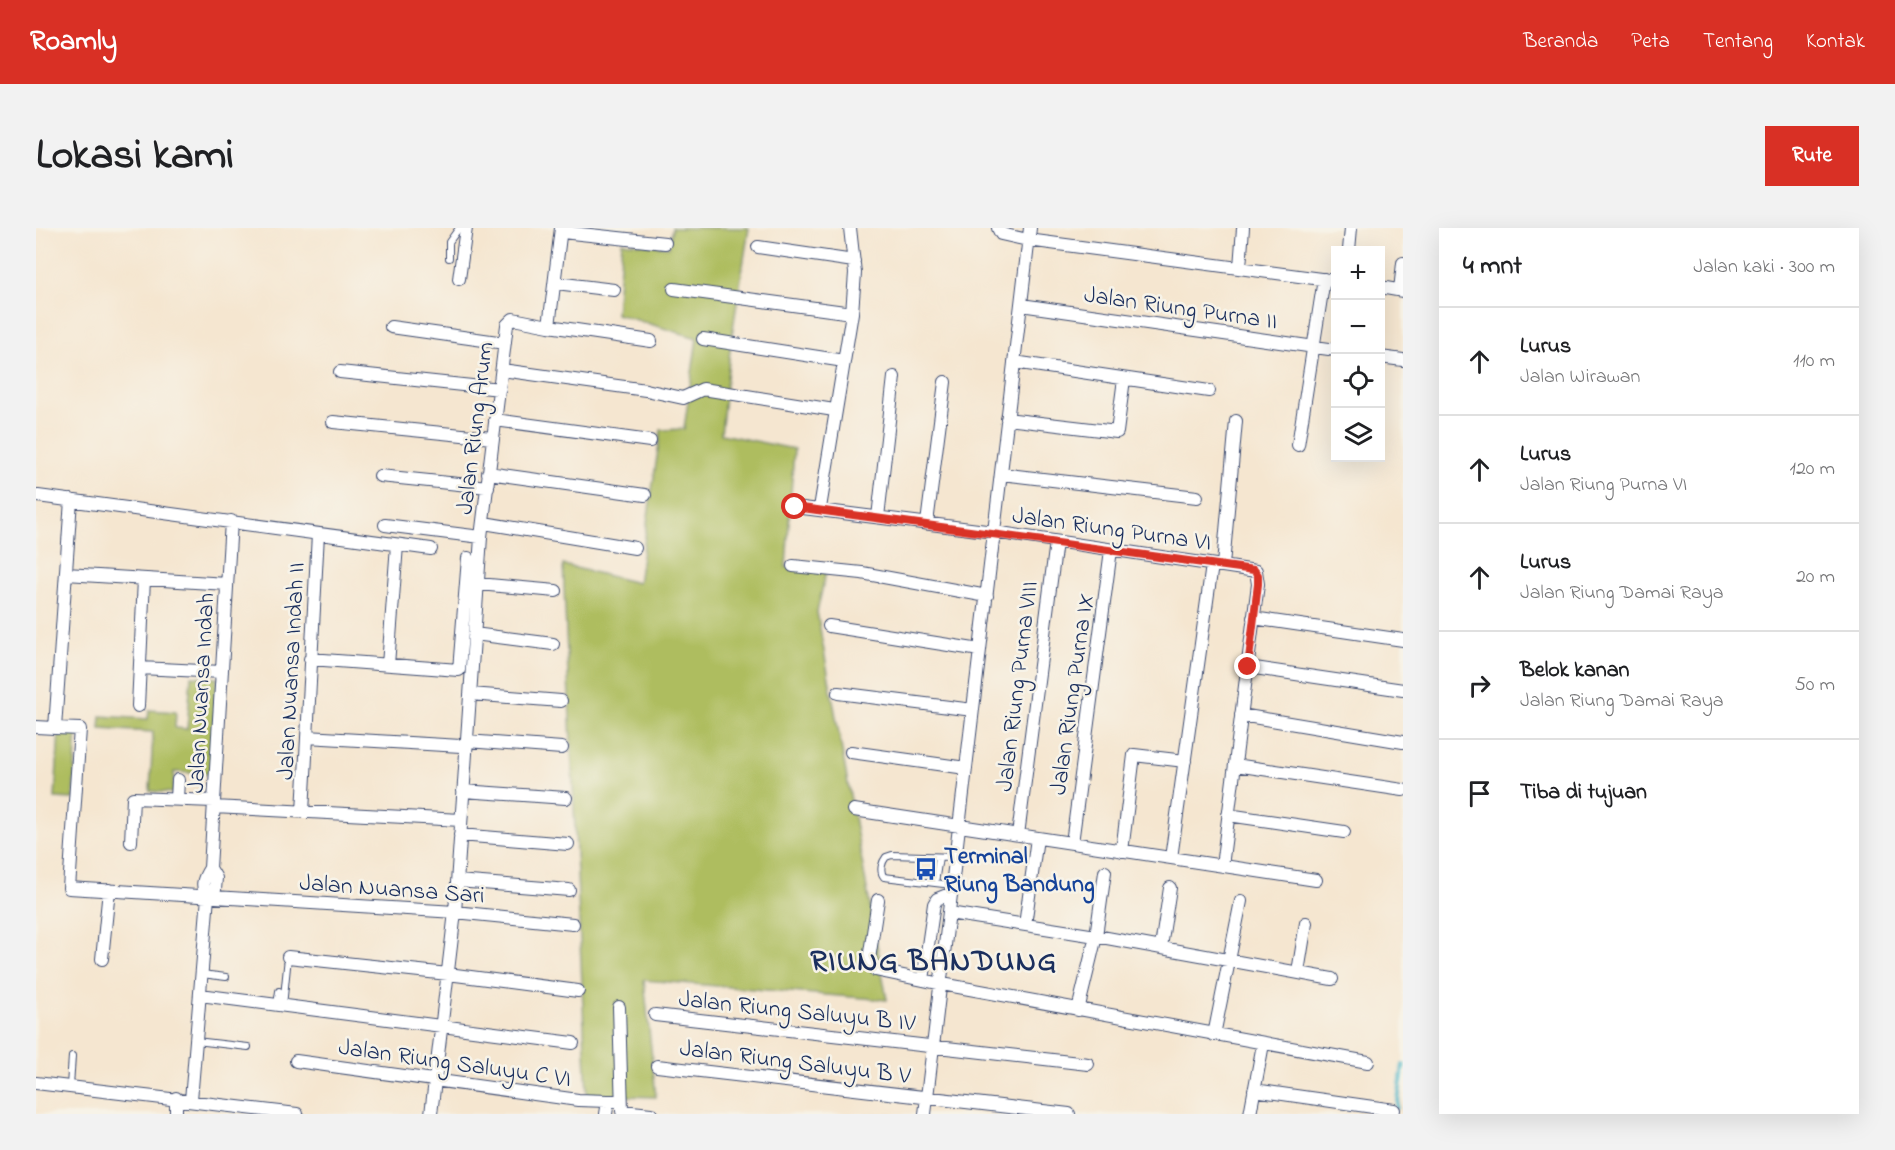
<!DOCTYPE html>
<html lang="id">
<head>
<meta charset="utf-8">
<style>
	body { margin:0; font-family:"Indie Flower",sans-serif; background:#f2f2f2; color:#202124 }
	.controls { position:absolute; right:18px; top:18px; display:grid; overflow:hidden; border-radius:0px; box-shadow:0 6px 24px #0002 }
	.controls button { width:54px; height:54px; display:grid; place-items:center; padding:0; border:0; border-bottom:2px solid #e0e0e0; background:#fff; color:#202124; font:30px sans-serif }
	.stop { position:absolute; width:18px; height:18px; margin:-14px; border:4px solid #d93025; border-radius:50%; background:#fff }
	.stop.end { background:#d93025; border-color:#fff; box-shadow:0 2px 6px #0008 }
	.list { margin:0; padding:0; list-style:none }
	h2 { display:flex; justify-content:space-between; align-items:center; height:78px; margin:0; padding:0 24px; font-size:26px }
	h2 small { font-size:20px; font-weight:400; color:#757577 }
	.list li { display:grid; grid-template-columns:39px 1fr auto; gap:18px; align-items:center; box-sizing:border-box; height:108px; padding:0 24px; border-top:2px solid #e0e0e0 }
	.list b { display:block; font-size:22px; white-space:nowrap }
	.list p { margin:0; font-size:20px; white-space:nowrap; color:#757577 }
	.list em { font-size:20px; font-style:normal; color:#757577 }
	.icon { flex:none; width:33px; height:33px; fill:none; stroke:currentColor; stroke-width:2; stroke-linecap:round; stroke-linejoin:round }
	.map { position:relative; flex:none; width:1367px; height:886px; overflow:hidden; border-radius:0px }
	header { display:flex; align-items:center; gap:36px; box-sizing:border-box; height:84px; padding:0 30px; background:#d93025; color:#fff }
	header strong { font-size:28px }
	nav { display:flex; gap:33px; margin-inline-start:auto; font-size:21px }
	.intro { display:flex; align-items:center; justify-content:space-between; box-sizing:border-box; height:144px; padding:0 36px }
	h1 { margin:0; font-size:42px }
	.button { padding:15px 27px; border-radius:0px; background:#d93025; color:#fff; font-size:21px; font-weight:700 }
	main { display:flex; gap:36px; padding:0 36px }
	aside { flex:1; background:#fff; border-radius:0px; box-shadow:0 6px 24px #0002 }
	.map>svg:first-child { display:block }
</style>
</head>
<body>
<header>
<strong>Roamly</strong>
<nav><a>Beranda</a><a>Peta</a><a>Tentang</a><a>Kontak</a></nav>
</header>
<div class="intro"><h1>Lokasi kami</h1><a class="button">Rute</a></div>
<main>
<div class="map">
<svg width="1367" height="886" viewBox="0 0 1367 886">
	<rect width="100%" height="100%" fill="#f7f3e8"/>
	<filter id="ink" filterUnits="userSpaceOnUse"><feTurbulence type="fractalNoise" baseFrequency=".0167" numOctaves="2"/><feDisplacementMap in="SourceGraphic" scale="12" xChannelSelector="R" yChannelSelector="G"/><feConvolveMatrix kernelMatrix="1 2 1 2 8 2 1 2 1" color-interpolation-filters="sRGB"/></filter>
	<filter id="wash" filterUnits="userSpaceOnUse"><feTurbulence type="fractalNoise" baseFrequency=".008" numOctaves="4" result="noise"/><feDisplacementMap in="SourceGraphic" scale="24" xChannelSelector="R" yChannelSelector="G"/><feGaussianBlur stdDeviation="1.35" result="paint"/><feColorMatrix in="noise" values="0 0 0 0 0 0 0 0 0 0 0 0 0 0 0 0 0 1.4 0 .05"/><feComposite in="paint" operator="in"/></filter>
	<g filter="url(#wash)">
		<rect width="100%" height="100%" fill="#f5e6d0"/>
		<!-- green -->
		<path fill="#aebd5f" stroke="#64765e" stroke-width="1.5" d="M 636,0 L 713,0 L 695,113 L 685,206 L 758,221 L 750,339 L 790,344 L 781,384 L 851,772 L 608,752 L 620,869 L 551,867 L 527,337 L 602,355 L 625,202 L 648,201 L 661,110 L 580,86 L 586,14 L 633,19 Z
			M 155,448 L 181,450 L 175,546 L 138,544 L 137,565 L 114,563 L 117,504 L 64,501 L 65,488 L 112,491 L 113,482 L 140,484 L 139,500 L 151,501 Z
			M 23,502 L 41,503 L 37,571 L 19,570 Z"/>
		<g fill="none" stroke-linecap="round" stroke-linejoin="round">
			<!-- stream -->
			<path stroke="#4cb6c9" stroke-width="4" d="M 1361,880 L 1367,837"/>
		</g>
	</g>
	<g filter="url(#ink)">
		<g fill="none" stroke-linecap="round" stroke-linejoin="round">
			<!-- lane casing -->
			<g stroke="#3c4a6f" stroke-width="8">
				<path id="lane" d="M 413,30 L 413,14 L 423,0
					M 899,655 L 903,629
					M 916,657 L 848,649 C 843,643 846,634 850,629 L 856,627 L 920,629
					M 166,746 L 190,749
					M 241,777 L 243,763
					M 247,778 L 252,729
					M 160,813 L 212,819
					M 34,858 L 36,828"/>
			</g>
			<!-- street casing -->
			<g stroke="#3c4a6f" stroke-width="14">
				<path id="street" d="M 962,0 L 965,6 L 992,12 L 1300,53
					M 526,4 L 629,15
					M 722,19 L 818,33
					M 1313,22 L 1315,0
					M 1204,39 L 1207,0
					M 423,51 L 430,0
					M 520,55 L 578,62
					M 1344,59 L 1367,63
					M 638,61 L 816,85
					M 1364,62 L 1367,35
					M 985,77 L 1300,122
					M 513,98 L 615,113
					M 355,99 L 469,115
					M 667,111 L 808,133
					M 1344,129 L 1367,132
					M 978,134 L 1173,163
					M 466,142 L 610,162 L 647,170 L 667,161 L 798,182
					M 304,144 L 464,161
					M 971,191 L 1081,204 L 1088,151
					M 459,192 L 614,213
					M 297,194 L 456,210
					M 1262,217 L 1288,51
					M 452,245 L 609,267
					M 965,246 L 1161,269
					M 344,248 L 452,259
					M 2,268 L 395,321
					M 35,272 L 19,500 L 44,501 L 33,660 L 419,684 L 537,696
					M 759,279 L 958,304 L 1220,343 L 1222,356 L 1186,638
					M 784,280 L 816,85 L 819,45 L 814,0
					M 842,289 L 858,149
					M 448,295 L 599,320
					M 891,295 L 909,154
					M 349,297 L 445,309
					M 1187,337 L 1200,193
					M 757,338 L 826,345 L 951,368
					M 30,346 L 191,356
					M 442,356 L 520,363
					M 1217,390 L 1367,412
					M 793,398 L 944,422
					M 438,406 L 517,416
					M 274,431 L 423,442 L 432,330
					M 352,437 L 361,317
					M 1212,439 L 1367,462
					M 104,440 L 186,444
					M 802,465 L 937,482
					M 434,466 L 525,473
					M 102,478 L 108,351
					M 1205,487 L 1367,514
					M 0,499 L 19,500
					M 271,509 L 425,518 L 431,513 L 526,520
					M 815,524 L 930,540
					M 1199,537 L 1367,562
					M 427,563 L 530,570
					M 141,571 L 142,552
					M 178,579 L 425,592
					M 818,582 L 1280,652
					M 267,584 L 282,306
					M 1192,587 L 1308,604
					M 424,607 L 532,616
					M 982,607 L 1020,314
					M 95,614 L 97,570 L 178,573
					M 1036,615 L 1075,322
					M 1086,623 L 1098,527 L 1149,533
					M 1135,630 L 1176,337
					M 421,653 L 533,662
					M 172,669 L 179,662 L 180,650 L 174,640 L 195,293
					M 172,669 C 164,658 167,651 174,640
					M 842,672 L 833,731 L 839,742 L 906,756 L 1332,834
					M 913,685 L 1060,708 L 1296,751
					M 989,697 L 1001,610
					M 1125,719 L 1134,660
					M 252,729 L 412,746 L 542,763
					M 66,731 L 73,662
					M 1262,744 L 1270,695
					M 887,752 L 898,676 L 901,671 L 916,665
					M 164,767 L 537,815
					M 583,779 L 586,883 L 615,886
					M 1042,782 L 1060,708 L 1069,644
					M 619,787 L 1052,836
					M 1178,807 L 1205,673
					M 260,833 L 542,872 L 572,873
					M 621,838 L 1033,886
					M 0,855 L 261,886
					M 1218,862 L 1358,882
					M 140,870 L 140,886
					M 155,872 L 172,669
					M 395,886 L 419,684 L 445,309 L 471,97 L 477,91 L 513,98 L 525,0
					M 570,886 L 572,873 L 579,873
					M 889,886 L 994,0
					M 1214,886 L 1227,816"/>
			</g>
			<!-- lane -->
			<use href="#lane" stroke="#fff" stroke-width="6"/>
			<!-- street -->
			<use href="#street" stroke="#fff" stroke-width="12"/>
		</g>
	</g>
	<g fill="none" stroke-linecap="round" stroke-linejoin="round" filter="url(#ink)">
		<!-- route -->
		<path stroke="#d93025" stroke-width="8" d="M 759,279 L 1218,342 L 1222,347 L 1222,356 L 1212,439"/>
	</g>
	<!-- icons -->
	<defs>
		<g id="bus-bare" transform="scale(1.8)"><path d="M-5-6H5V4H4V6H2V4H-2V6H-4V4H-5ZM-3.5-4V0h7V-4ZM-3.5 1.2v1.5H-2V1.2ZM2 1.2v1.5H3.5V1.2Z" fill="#1a4fb4" stroke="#f7f3e8" stroke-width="2.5" paint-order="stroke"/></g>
	</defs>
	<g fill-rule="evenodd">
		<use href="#bus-bare" x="890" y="641"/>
	</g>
	<g text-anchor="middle" stroke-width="5" stroke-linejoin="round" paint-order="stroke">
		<!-- street labels -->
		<g font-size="24" fill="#1b2f5e" stroke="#f7f3e8">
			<text transform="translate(1145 79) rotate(8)" y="8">Jalan Riung Purna II</text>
			<text transform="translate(438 200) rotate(-83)" y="8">Jalan Riung Arum</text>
			<text transform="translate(1076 300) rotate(8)" y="8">Jalan Riung Purna VI</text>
			<text transform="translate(254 443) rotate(-87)" y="8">Jalan Nuansa Indah II</text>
			<text transform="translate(980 458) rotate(-83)" y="8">Jalan Riung Purna VIII</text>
			<text transform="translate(164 465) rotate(-87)" y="8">Jalan Nuansa Indah</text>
			<text transform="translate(1035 466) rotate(-82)" y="8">Jalan Riung Purna IX</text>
			<text transform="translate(356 660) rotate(4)" y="8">Jalan Nuansa Sari</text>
			<text transform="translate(761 782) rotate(6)" y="8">Jalan Riung Saluyu B IV</text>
			<text transform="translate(759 833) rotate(7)" y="8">Jalan Riung Saluyu B V</text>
			<text transform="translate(419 834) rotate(8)" y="8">Jalan Riung Saluyu C VI</text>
		</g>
		<!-- transit labels -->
		<g font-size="24" font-weight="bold" fill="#164399" stroke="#f7f3e8" text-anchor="start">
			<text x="908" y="635">Terminal<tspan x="908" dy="28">Riung Bandung</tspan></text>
		</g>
		<!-- district labels -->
		<g font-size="30" font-weight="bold" letter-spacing="1.5" fill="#1b2f5e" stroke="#f7f3e8">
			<text x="898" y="742">RIUNG BANDUNG</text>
		</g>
	</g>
</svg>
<div class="controls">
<button>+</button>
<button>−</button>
<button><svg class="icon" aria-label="locate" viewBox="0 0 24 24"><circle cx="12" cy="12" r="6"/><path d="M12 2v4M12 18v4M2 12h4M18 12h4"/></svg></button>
<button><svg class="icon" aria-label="layers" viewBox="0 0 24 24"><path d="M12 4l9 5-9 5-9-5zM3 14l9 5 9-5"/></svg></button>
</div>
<div class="stop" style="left:759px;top:279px"></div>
<div class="stop end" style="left:1212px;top:439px"></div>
</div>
<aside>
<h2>4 mnt<small>Jalan kaki · 300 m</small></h2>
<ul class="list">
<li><svg class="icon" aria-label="ahead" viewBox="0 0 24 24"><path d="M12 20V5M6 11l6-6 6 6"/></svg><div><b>Lurus</b><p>Jalan Wirawan</p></div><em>110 m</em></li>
<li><svg class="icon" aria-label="ahead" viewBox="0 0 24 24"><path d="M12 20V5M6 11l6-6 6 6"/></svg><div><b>Lurus</b><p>Jalan Riung Purna VI</p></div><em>120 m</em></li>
<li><svg class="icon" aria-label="ahead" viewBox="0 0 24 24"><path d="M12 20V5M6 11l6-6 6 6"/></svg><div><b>Lurus</b><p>Jalan Riung Damai Raya</p></div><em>20 m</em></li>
<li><svg class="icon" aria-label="right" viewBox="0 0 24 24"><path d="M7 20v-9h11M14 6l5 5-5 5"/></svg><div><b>Belok kanan</b><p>Jalan Riung Damai Raya</p></div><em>50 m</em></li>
<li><svg class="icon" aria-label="arrive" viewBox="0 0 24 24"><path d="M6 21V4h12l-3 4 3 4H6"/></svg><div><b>Tiba di tujuan</b></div></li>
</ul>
</aside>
</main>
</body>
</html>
